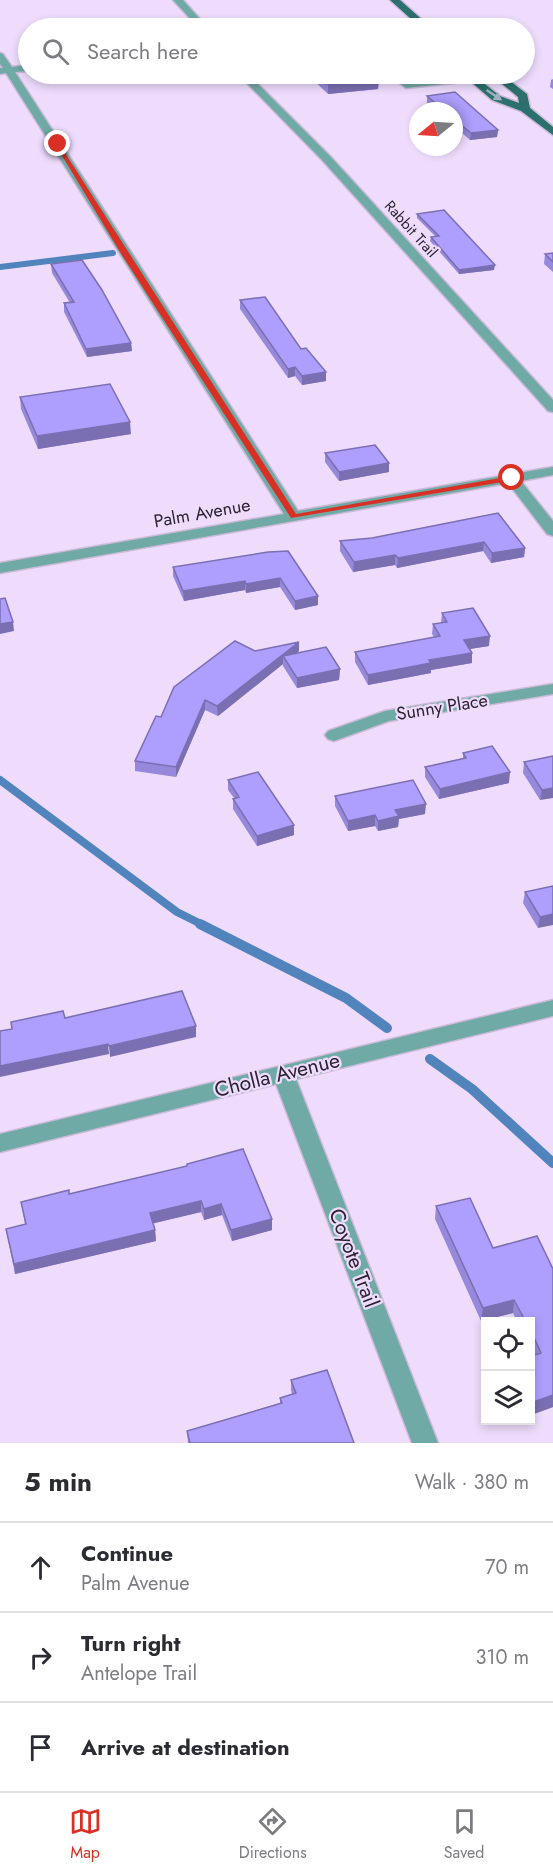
<!DOCTYPE html>
<html lang="en">
<head>
<meta charset="utf-8">
<style>
	body { margin:0; font-family:Jost,sans-serif; background:#f7f7f7; color:#2b2b33 }
	.controls { position:absolute; right:18px; bottom:18px; display:grid; overflow:hidden; border-radius:0px; box-shadow:0 3px 9px #0003 }
	.controls button { width:54px; height:54px; display:grid; place-items:center; padding:0; border:0; border-bottom:2px solid #e1e1e2; background:#fff; color:#2b2b33; font:30px sans-serif }
	.compass { position:absolute; left:409px; top:102px; width:54px; height:54px; border-radius:50%; background:#fff; box-shadow:0 3px 9px #0003; rotate:252deg }
	.stop { position:absolute; width:18px; height:18px; margin:-14px; border:4px solid #d93025; border-radius:50%; background:#fff }
	.stop.end { background:#d93025; border-color:#fff; box-shadow:0 2px 6px #0008 }
	.list { margin:0; padding:0; list-style:none }
	h2 { display:flex; justify-content:space-between; align-items:center; height:78px; margin:0; padding:0 24px; font-size:26px }
	h2 small { font-size:20px; font-weight:400; color:#7c7c81 }
	.list li { display:grid; grid-template-columns:39px 1fr auto; gap:18px; align-items:center; box-sizing:border-box; height:90px; padding:0 24px; border-top:2px solid #e1e1e2 }
	.list b { display:block; font-size:22px; white-space:nowrap }
	.list p { margin:0; font-size:20px; white-space:nowrap; color:#7c7c81 }
	.list em { font-size:20px; font-style:normal; color:#7c7c81 }
	.icon { flex:none; width:33px; height:33px; fill:none; stroke:currentColor; stroke-width:2; stroke-linecap:round; stroke-linejoin:round }
	.map { position:relative; flex:none; width:553px; height:1443px; overflow:hidden }
	.search { position:absolute; background:#fff; box-shadow:0 3px 9px #0003; left:18px; right:18px; top:18px; height:66px; display:flex; align-items:center; gap:15px; box-sizing:border-box; padding:0 21px; border-radius:33px; color:#7c7c81; font-size:22px }
	.sheet { height:348px; background:#fff }
	nav { display:flex; justify-content:space-around; align-items:center; box-sizing:border-box; height:84px; border-top:2px solid #e1e1e2; background:#fff; font-size:16px; color:#7c7c81 }
	nav a { display:grid; justify-items:center; gap:3px }
	nav .on { color:#d93025 }
	.map>svg:first-child { display:block }
</style>
</head>
<body>
<div class="map">
<svg width="553" height="1443" viewBox="0 0 553 1443">
	<rect width="100%" height="100%" fill="#efdcfd"/>
	<g fill="none" stroke-linecap="round" stroke-linejoin="round">
		<!-- stream-far2 -->
		<path stroke="#5183bd" stroke-width="6" d="M 0,267 L 113,253"/>
		<!-- stream-far1 -->
		<path stroke="#5183bd" stroke-width="8" d="M 0,780 L 177,912 L 203,925"/>
		<!-- stream -->
		<path stroke="#5183bd" stroke-width="10" d="M 200,924 L 346,998 L 387,1028
			M 430,1059 L 472,1089 L 553,1163"/>
		<!-- minor casing -->
		<g stroke="#ccbbd8" stroke-width="3">
			<path id="minor" d="M 173,0 L 183,0 L 208,28 L 199,28 Z
				M 424,23 L 429,26 L 427,28 L 400,28 L 405,25 Z
				M 0,53 L 3,54 L 12,67 L 28,65 L 28,71 L 15,72 L 298,511 L 553,467 L 553,475 L 521,481 L 553,521 L 553,536 L 547,534 L 508,483 L 0,573 L 0,563 L 284,514 L 6,73 L 0,74 L 0,68 L 3,68 L 0,64 Z
				M 238,74 L 248,74 L 330,156 L 553,400 L 553,412 L 548,411 L 322,160 Z
				M 388,74 L 398,74 L 408,82 L 472,75 L 477,78 L 472,81 L 406,88 Z
				M 553,684 L 553,694 L 389,721 L 334,741 L 328,739 L 325,735 L 328,731 L 385,711 Z
				M 553,1000 L 553,1016 L 296,1079 L 438,1443 L 412,1443 L 276,1084 L 0,1152 L 0,1134 Z"/>
		</g>
		<!-- major casing -->
		<g stroke="#ccbbd8" stroke-width="3">
			<path id="major" d="M 390,0 L 400,0 L 427,24 L 437,28 L 421,28 Z
				M 462,74 L 472,74 L 500,96 L 519,103 L 518,97 L 490,74 L 501,74 L 527,94 L 530,108 L 553,127 L 553,135 L 521,111 L 492,100 Z"/>
		</g>
		<!-- minor -->
		<use href="#minor" fill="#70aaa7" fill-rule="evenodd"/>
		<!-- major -->
		<use href="#major" fill="#2b706d" fill-rule="evenodd"/>
	</g>
	<!-- wall -->
	<path fill="#9688da" d="M 307,74 L 373,74 L 379,78 L 378,89 L 328,94 Z
		M 553,79 L 553,89 L 550,87 L 551,80 Z
		M 427,96 L 498,130 L 497,137 L 470,140 L 454,126 L 454,111 L 436,111 L 427,103 Z
		M 417,214 L 494,270 L 459,274 L 430,241 L 431,237 L 435,236 L 417,218 Z
		M 553,253 L 553,272 L 544,264 L 545,254 Z
		M 51,264 L 131,343 L 132,351 L 87,357 L 64,312 L 64,303 L 70,303 L 52,273 Z
		M 240,300 L 301,349 L 326,381 L 302,385 L 295,376 L 288,378 L 240,309 Z
		M 20,397 L 131,434 L 38,449 L 21,409 Z
		M 325,453 L 389,463 L 389,472 L 339,481 L 325,462 Z
		M 498,513 L 525,548 L 524,557 L 491,563 L 483,551 L 397,568 L 395,565 L 353,572 L 340,551 L 340,541 L 372,538 Z
		M 268,552 L 318,596 L 318,605 L 295,610 L 280,587 L 246,593 L 245,590 L 184,601 L 173,576 L 173,567 Z
		M 442,613 L 489,646 L 470,649 L 472,663 L 431,670 L 431,673 L 368,685 L 355,662 L 355,652 L 434,637 L 432,634 L 433,624 L 441,623 Z
		M 299,642 L 299,651 L 296,653 L 340,669 L 339,680 L 297,688 L 283,666 L 283,664 L 218,716 L 205,710 L 176,777 L 135,771 L 135,761 L 161,717 L 255,651 Z
		M 463,753 L 509,783 L 439,799 L 425,777 L 425,767 L 463,758 Z
		M 553,756 L 540,800 L 523,773 L 524,762 Z
		M 228,780 L 294,835 L 257,846 L 233,809 L 233,799 L 234,798 L 228,790 Z
		M 335,796 L 425,814 L 399,819 L 398,827 L 378,831 L 375,826 L 348,831 L 335,806 Z
		M 553,886 L 538,928 L 523,903 L 525,892 Z
		M 187,1164 L 272,1230 L 232,1241 L 222,1215 L 204,1220 L 201,1212 L 153,1223 L 155,1230 L 156,1241 L 15,1274 L 6,1229 L 25,1224 L 21,1202 L 69,1194 L 187,1166 Z
		M 436,1206 L 493,1248 L 553,1269 L 553,1407 L 531,1415 L 531,1356 L 534,1355 L 531,1348 L 531,1322 L 517,1322 L 513,1313 L 481,1321 L 435,1219 Z
		M 291,1380 L 354,1443 L 188,1443 L 187,1431 L 280,1403 L 280,1398 L 292,1394 L 291,1390 Z"/>
	<!-- shaded-wall -->
	<path fill="#7a6fb1" d="M 379,78 L 378,89 L 328,94 L 328,84 Z
		M 498,130 L 497,137 L 470,140 L 471,133 Z
		M 495,265 L 494,270 L 459,274 L 459,270 Z
		M 131,343 L 132,351 L 87,357 L 86,349 Z
		M 295,367 L 295,376 L 288,378 L 288,369 Z
		M 326,372 L 326,381 L 302,385 L 302,376 Z
		M 130,422 L 131,434 L 38,449 L 37,436 Z
		M 389,463 L 389,472 L 339,481 L 339,472 Z
		M 484,542 L 483,551 L 397,568 L 398,558 Z
		M 525,548 L 524,557 L 491,563 L 492,553 Z
		M 395,555 L 395,565 L 353,572 L 354,562 Z
		M 280,578 L 280,587 L 246,593 L 246,584 Z
		M 245,581 L 245,590 L 184,601 L 183,591 Z
		M 318,596 L 318,605 L 295,610 L 295,601 Z
		M 13,622 L 14,631 L 0,634 L 0,624 Z
		M 490,636 L 489,646 L 463,650 L 464,640 Z
		M 299,642 L 299,651 L 287,661 L 283,656 L 283,664 L 218,716 L 217,706 Z
		M 472,653 L 472,663 L 431,670 L 431,673 L 368,685 L 368,675 L 429,660 Z
		M 340,669 L 339,680 L 297,688 L 297,678 Z
		M 205,700 L 205,710 L 176,777 L 176,767 Z
		M 510,772 L 509,783 L 439,799 L 440,789 Z
		M 553,788 L 553,798 L 540,800 L 542,790 Z
		M 426,804 L 425,814 L 399,819 L 398,827 L 378,831 L 378,821 L 395,810 Z
		M 375,815 L 375,826 L 348,831 L 348,821 Z
		M 294,825 L 294,835 L 257,846 L 257,836 Z
		M 553,914 L 553,925 L 538,928 L 540,917 Z
		M 196,1026 L 196,1037 L 110,1057 L 109,1046 Z
		M 108,1044 L 109,1054 L 0,1077 L 0,1066 Z
		M 201,1201 L 201,1212 L 151,1224 L 150,1213 Z
		M 221,1204 L 222,1215 L 204,1220 L 204,1209 Z
		M 272,1219 L 272,1230 L 232,1241 L 231,1230 Z
		M 155,1230 L 156,1241 L 15,1274 L 14,1264 Z
		M 514,1300 L 513,1313 L 481,1321 L 483,1308 Z
		M 553,1395 L 553,1407 L 531,1415 L 531,1403 Z"/>
	<!-- building -->
	<path fill="#ae9efd" stroke="#7a6fb1" stroke-width="1.5" d="M 317,74 L 373,74 L 379,78 L 328,84 Z
		M 455,92 L 498,130 L 471,133 L 454,119 L 454,111 L 445,111 L 427,96 Z
		M 444,210 L 495,265 L 459,270 L 431,237 L 439,236 L 417,214 Z
		M 553,253 L 553,262 L 545,254 Z
		M 82,260 L 102,290 L 131,343 L 86,349 L 64,303 L 74,302 L 51,264 Z
		M 265,297 L 301,349 L 306,348 L 326,372 L 302,376 L 295,367 L 288,369 L 240,300 Z
		M 110,384 L 130,422 L 37,436 L 20,397 Z
		M 375,445 L 389,463 L 339,472 L 325,453 Z
		M 498,513 L 525,548 L 492,553 L 484,542 L 398,558 L 395,555 L 354,562 L 340,541 L 372,538 Z
		M 288,551 L 318,596 L 295,601 L 280,578 L 246,584 L 245,581 L 183,591 L 173,567 L 268,552 Z
		M 5,598 L 13,622 L 0,624 L 0,599 Z
		M 473,608 L 490,636 L 464,640 L 472,653 L 429,660 L 431,663 L 368,675 L 355,652 L 440,636 L 433,624 L 447,622 L 442,613 Z
		M 235,641 L 255,651 L 299,642 L 217,706 L 205,700 L 176,767 L 135,761 L 156,716 L 161,717 L 174,687 Z
		M 326,647 L 340,669 L 297,678 L 283,656 Z
		M 492,746 L 510,772 L 440,789 L 425,767 L 466,758 L 463,753 Z
		M 553,756 L 553,788 L 542,790 L 524,762 Z
		M 258,772 L 294,825 L 257,836 L 233,799 L 239,797 L 228,780 Z
		M 413,780 L 426,804 L 395,810 L 399,816 L 378,821 L 375,815 L 348,821 L 335,796 Z
		M 553,886 L 553,914 L 540,917 L 525,892 Z
		M 182,991 L 196,1026 L 109,1046 L 108,1044 L 0,1066 L 0,1031 L 12,1029 L 11,1022 L 63,1011 L 65,1018 Z
		M 243,1149 L 272,1219 L 231,1230 L 221,1204 L 204,1209 L 201,1201 L 150,1213 L 155,1230 L 14,1264 L 6,1229 L 26,1224 L 21,1202 L 69,1190 L 69,1194 L 187,1166 L 187,1164 Z
		M 470,1198 L 493,1248 L 537,1236 L 553,1269 L 553,1395 L 531,1403 L 531,1356 L 541,1353 L 531,1331 L 531,1322 L 526,1322 L 514,1300 L 483,1308 L 436,1206 Z
		M 327,1370 L 354,1443 L 190,1443 L 187,1431 L 282,1403 L 280,1398 L 296,1393 L 291,1380 Z"/>
	<!-- one-way arrows -->
	<defs><path id="oneway-solid" d="M-6-.8H1V-3.2L6.5 0L1 3.2V.8H-6Z" transform="scale(1.5)"/></defs>
	<use fill="#a1b1c3" href="#oneway-solid" transform="translate(494 95) rotate(34)"/>
	<!-- route -->
	<path fill="#d93025" d="M 58,142 L 296,514 L 512,476 L 516,478 L 515,480 L 291,518 L 120,252 L 55,144 Z"/>
	<g text-anchor="middle" stroke-width="4.5" stroke-linejoin="round" paint-order="stroke">
		<!-- far-street labels -->
		<g font-size="15" fill="#2c2332" stroke="#efdcfd">
			<text transform="translate(411 229) rotate(48)" y="5">Rabbit Trail</text>
		</g>
		<!-- street labels -->
		<g font-size="18" fill="#2c2332" stroke="#efdcfd">
			<text transform="translate(202 513) rotate(-10)" y="6">Palm Avenue</text>
			<text transform="translate(442 707) rotate(-9)" y="6">Sunny Place</text>
		</g>
		<!-- near-street labels -->
		<g font-size="21" fill="#2c2332" stroke="#efdcfd">
			<text transform="translate(277 1075) rotate(-14)" y="7">Cholla Avenue</text>
			<text transform="translate(354 1258) rotate(69)" y="7">Coyote Trail</text>
		</g>
	</g>
</svg>
<div class="controls">
<button><svg class="icon" aria-label="locate" viewBox="0 0 24 24"><circle cx="12" cy="12" r="6"/><path d="M12 2v4M12 18v4M2 12h4M18 12h4"/></svg></button>
<button><svg class="icon" aria-label="layers" viewBox="0 0 24 24"><path d="M12 4l9 5-9 5-9-5zM3 14l9 5 9-5"/></svg></button>
</div>
<svg class="compass" viewBox="-18 -18 36 36"><path d="M0-13l5 13h-10z" fill="#e53935"/><path d="M0 13l5-13h-10z" fill="#7c7c81"/></svg>
<div class="stop" style="left:512px;top:478px"></div>
<div class="stop end" style="left:58px;top:144px"></div>
<div class="search"><svg class="icon" aria-label="search" viewBox="0 0 24 24"><circle cx="10" cy="10" r="6"/><path d="M15 15l6 6"/></svg>Search here</div>
</div>
<section class="sheet">
<h2>5 min<small>Walk · 380 m</small></h2>
<ul class="list">
<li><svg class="icon" aria-label="ahead" viewBox="0 0 24 24"><path d="M12 20V5M6 11l6-6 6 6"/></svg><div><b>Continue</b><p>Palm Avenue</p></div><em>70 m</em></li>
<li><svg class="icon" aria-label="right" viewBox="0 0 24 24"><path d="M7 20v-9h11M14 6l5 5-5 5"/></svg><div><b>Turn right</b><p>Antelope Trail</p></div><em>310 m</em></li>
<li><svg class="icon" aria-label="arrive" viewBox="0 0 24 24"><path d="M6 21V4h12l-3 4 3 4H6"/></svg><div><b>Arrive at destination</b></div></li>
</ul>
</section>
<nav>
<a class="on"><svg class="icon" aria-label="map" viewBox="0 0 24 24"><path d="M3 6l6-2 6 2 6-2v14l-6 2-6-2-6 2zM9 4v14M15 6v14"/></svg>Map</a>
<a><svg class="icon" aria-label="directions" viewBox="0 0 24 24"><path d="M12 3l9 9-9 9-9-9zM9 14v-3h6M13 9l2 2-2 2"/></svg>Directions</a>
<a><svg class="icon" aria-label="saved" viewBox="0 0 24 24"><path d="M7 4h10v16l-5-4-5 4z"/></svg>Saved</a>
</nav>
</body>
</html>
